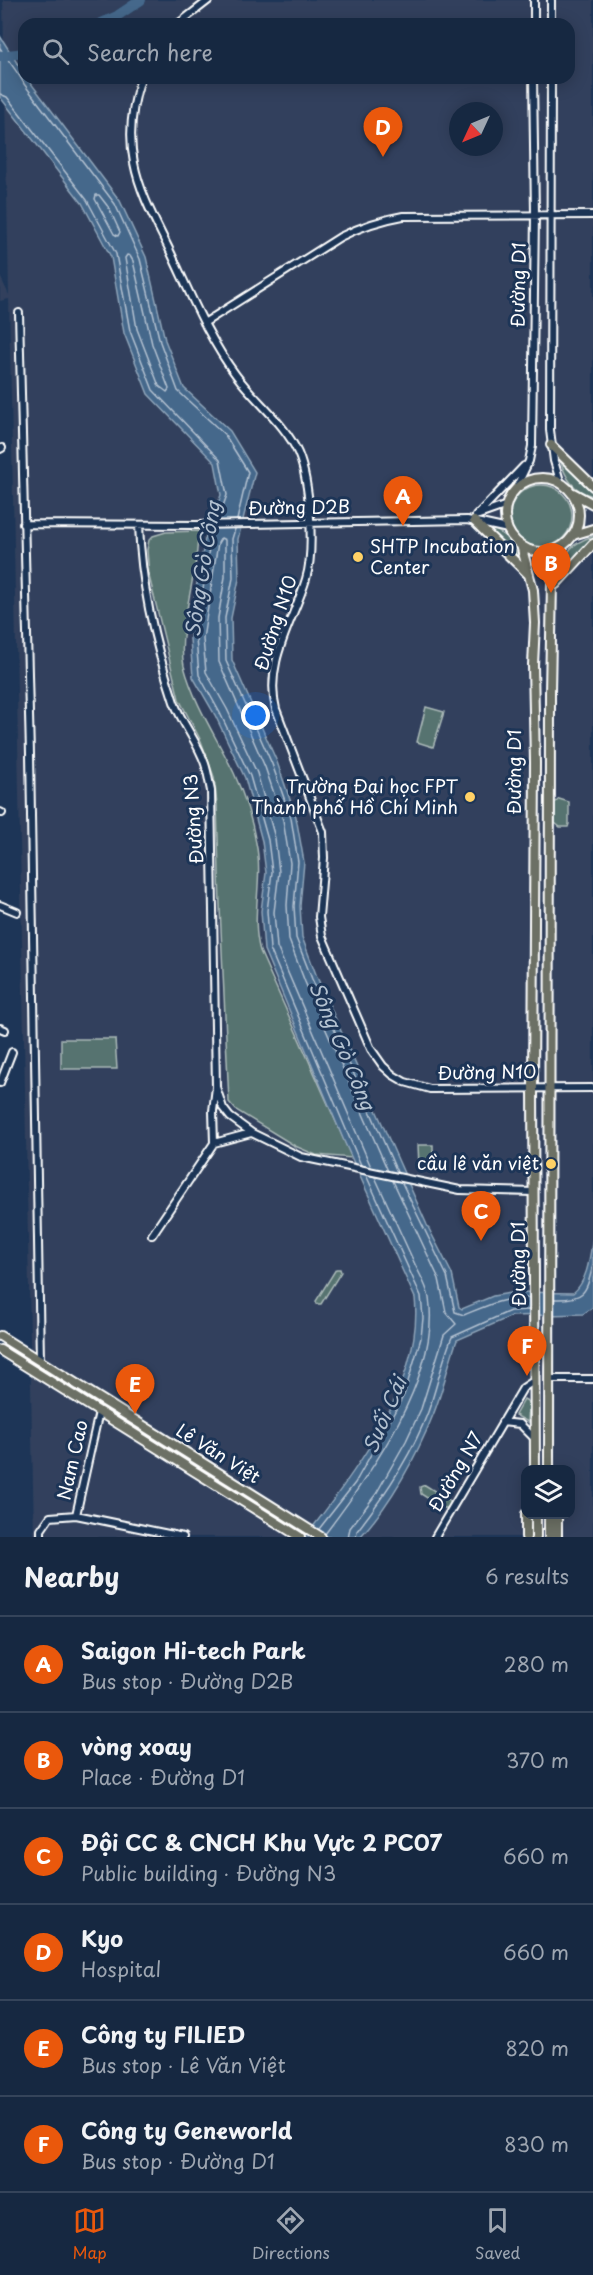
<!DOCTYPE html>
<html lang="en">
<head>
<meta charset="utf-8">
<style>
	body { margin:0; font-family:"Playpen Sans",sans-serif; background:#23344c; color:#f1f3f6 }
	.controls { position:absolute; right:18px; bottom:18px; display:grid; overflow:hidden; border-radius:12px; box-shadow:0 3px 15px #0003 }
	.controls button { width:54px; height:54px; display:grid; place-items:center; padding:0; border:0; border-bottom:2px solid #35445a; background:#162841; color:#f1f3f6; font:30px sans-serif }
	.compass { position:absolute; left:449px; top:102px; width:54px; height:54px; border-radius:50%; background:#162841; box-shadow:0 3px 15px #0003; rotate:226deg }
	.you { position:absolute; left:256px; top:716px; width:21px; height:21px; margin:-15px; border:4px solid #fff; border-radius:50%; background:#1a73e8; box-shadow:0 0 0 9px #1a73e833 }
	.badge { display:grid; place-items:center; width:39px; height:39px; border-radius:50%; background:#ea580c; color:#fff; font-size:20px; font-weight:700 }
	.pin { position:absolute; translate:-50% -50px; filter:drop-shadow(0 2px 3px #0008) }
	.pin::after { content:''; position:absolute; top:32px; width:21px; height:18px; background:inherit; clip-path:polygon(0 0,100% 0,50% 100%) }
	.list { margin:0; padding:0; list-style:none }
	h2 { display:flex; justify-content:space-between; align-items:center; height:78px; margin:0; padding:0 24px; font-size:26px }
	h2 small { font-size:20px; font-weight:400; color:#9ea6b1 }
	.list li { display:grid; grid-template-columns:39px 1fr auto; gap:18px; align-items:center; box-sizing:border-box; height:96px; padding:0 24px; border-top:2px solid #35445a }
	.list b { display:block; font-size:22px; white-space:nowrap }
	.list p { margin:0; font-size:20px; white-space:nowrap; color:#9ea6b1 }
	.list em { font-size:20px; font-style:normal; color:#9ea6b1 }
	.icon { flex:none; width:33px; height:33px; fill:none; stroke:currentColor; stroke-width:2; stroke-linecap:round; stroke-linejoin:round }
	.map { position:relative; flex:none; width:593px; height:1537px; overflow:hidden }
	.search { position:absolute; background:#162841; box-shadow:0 3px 15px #0003; left:18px; right:18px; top:18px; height:66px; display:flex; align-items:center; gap:15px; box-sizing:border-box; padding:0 21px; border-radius:18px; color:#9ea6b1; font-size:22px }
	.sheet { height:654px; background:#162841 }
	nav { display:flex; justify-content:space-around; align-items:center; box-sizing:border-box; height:84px; border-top:2px solid #35445a; background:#162841; font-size:16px; color:#9ea6b1 }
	nav a { display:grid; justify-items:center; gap:3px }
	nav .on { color:#ea580c }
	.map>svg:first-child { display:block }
</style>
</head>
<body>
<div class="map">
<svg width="593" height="1537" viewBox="0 0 593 1537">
	<rect width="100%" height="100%" fill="#1d3557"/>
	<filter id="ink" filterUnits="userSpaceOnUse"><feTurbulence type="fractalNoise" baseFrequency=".0167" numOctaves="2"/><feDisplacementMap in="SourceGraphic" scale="12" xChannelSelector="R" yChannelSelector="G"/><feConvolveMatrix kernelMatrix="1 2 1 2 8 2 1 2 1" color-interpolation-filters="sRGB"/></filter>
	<g filter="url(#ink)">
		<!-- built -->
		<path fill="#30415d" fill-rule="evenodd" d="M 3,0 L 593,0 L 593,1537 L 336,1537 L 309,1532 L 301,1537 L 34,1537 L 9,299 L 0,301 L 0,276 L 9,295 ZM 24,24 L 569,24 L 569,78 L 24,78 ZM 458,111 L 494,111 L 494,147 L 458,147 ZM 526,1470 L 570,1470 L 570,1514 L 526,1514 Z"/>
		<!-- green -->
		<path fill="#577370" stroke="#abb9b8" stroke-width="1.5" d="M 560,459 L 593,493 L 593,496 C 573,491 565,478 560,459 Z
			M510 516a31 31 0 1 1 62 0a31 31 0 1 1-62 0Z
			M 482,525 C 502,530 515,542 520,563 Z
			M 199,531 C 197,544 197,558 194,571 C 190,597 178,640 184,666 C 194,704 217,738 234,773 C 244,795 252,819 256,843 C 264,879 250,916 260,951 L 352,1158 L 316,1155 L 295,1146 L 236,1110 L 229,1102 L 220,908 L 217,804 L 214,777 L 201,741 L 179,699 L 149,576 L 147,550 L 149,540 L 153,536 L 166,532 Z
			M 593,536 L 593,540 L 560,573 C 567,550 570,544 593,536 Z
			M 426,707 L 444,712 L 433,747 L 417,742 Z
			M 559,799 L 569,802 L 569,824 L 568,827 L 560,827 L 555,823 L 555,803 Z
			M 61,1039 L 115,1039 L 117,1069 L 61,1069 Z
			M 418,1145 L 433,1145 L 433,1166 L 419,1166 Z
			M 336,1269 L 340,1269 L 341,1272 L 321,1304 L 317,1304 L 316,1301 Z
			M 524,1399 L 529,1402 L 528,1422 L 515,1415 Z
			M 425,1485 L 449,1500 L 451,1503 L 449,1508 L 443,1508 L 421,1494 L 420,1487 Z"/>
		<!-- water -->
		<path fill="#44678b" stroke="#8fa4b9" stroke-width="1.5" d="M 0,36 L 24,74 L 24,78 L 27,78 L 120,201 L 146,257 L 165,340 L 184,388 L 230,431 L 255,472 L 238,539 L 239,579 L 231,618 L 232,660 L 277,762 L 296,817 L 304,862 L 300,906 L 302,937 L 317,977 L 427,1225 L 452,1274 L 459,1307 L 462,1309 L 493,1296 L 516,1292 L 573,1293 C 588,1281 590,1255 593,1237 L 593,1307 L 583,1314 L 512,1316 L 457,1340 C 448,1364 443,1391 433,1415 C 417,1456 390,1505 360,1537 L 301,1537 L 309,1532 C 357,1470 424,1380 415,1298 L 344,1141 L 264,950 L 261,911 L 266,873 L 262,841 L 245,778 L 215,715 L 193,677 L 190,639 L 194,600 L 205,539 L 221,495 L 215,463 L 148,394 L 124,333 L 111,257 L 82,203 L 0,97 Z"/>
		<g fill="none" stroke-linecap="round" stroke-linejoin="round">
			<!-- shore -->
			<path stroke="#b4c2d1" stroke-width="1.5" d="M 0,48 C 5,56 22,78 24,84 L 115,204 L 140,259 L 160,342 L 178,391 L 225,435 L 248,472 L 237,520
				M 0,94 L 7,97 L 87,200 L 116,254 L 130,331 L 153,390 L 220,460 L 227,495 L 218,520
				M 96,195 L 99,195 L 109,208 L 120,232 L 118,236 L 114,234 L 95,199 Z
				M 127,255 L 130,256 L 133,261 L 152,344 L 169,389 L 167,392 L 159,386 L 137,329 L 125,258 Z
				M 215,529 L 210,541 L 196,638 L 199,675 L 220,713 L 250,776 L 268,840 L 272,872 L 267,911 L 270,949 L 361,1165
				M 235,529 L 232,539 L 233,578 L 225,618 L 226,661 L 272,764 L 291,818 L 298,862 L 294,906 L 296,938 L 312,979 L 397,1172
				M 371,1167 L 277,947 L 274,912 L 279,872 L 275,838 L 257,773 L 227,709 L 206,672 L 203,639 L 218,543 L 221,538 L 225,540 L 225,577 L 218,618 L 219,662 L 265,767 L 283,820 L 290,863 L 287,905 L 289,940 L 305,982 L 388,1171
				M 402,1183 L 447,1276 L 455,1312 L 464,1315 C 486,1306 504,1297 529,1298
				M 554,1299 C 585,1300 586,1293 593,1265
				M 319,1529 L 355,1483 L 404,1395 L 421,1338 L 423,1318 L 421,1296 L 366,1175
				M 325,1534 C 370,1475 441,1375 429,1298 C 427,1285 418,1272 413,1260 C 400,1232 388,1205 375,1177
				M 348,1537 L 350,1528 L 376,1494 L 406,1441 L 421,1409 L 444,1335 L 456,1324 L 446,1312 L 439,1279 L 393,1181
				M 356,1537 L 357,1531 C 385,1495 412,1455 428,1412 C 437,1387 442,1361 452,1337 L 510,1311 L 529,1310"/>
			<!-- river -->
			<path stroke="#44678b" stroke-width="10" d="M 99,24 L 117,16 L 141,0
				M 0,56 L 24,53"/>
			<!-- minor casing -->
			<g stroke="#fff" stroke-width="10">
				<path id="minor" d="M 551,0 L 551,24
					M 178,24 L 209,0
					M 534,24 L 534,0
					M 141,78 C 132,105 128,134 134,163 C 140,194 156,222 170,251 C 190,293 208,338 236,375 C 255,401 285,423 298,453 C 310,481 315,550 306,579 C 293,622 264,663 276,709 L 323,832 L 324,858 L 319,917 L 322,936 L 371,1049 L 383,1066 L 393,1075 L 405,1082 L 430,1089 L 593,1088
					M 551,78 L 550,430 L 554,461 L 561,484
					M 19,313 L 30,754 L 40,1361
					M 204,323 L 340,237 C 360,227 380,220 403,216 L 593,215
					M 0,449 L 2,448
					M 515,490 L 529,461 L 532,446 L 535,214 L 533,78
					M 479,515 L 507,505
					M 476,516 L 524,466
					M 23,524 L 196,525 L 467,520 L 508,529
					M 139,525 C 141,584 155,645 174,702 C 182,724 198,742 205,764 C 208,773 209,782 211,791 L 216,1087 L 223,1108 L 230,1117 L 252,1133 L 301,1157 L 460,1190 L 533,1192
					M 0,812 L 2,813
					M 0,905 L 17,912
					M 0,1028 L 5,1030
					M 0,1083 L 12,1052
					M 214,1143 L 251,1133
					M 152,1235 L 214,1143 L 213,1111 L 216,1087
					M 549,1379 L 593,1379
					M 502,1422 L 520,1424 L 535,1439
					M 76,1515 L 99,1412
					M 41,1537 L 41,1530 L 50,1517 L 76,1515 L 183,1537
					M 435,1537 L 523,1388 L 535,1380"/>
			</g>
			<!-- major casing -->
			<g stroke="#fff" stroke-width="12">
				<path id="major" d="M 551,445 L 593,486
					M505 515a37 37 0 1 1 74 0a37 37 0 1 1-74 0Z
					M 573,493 L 593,504
					M 474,521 L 529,575
					M 573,535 L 593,529
					M 521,545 L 533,590 L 535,623 L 533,665 L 535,763 L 533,1088 L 535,1470
					M 556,584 L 593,544
					M 0,1336 L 321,1537
					M 0,1350 L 300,1537
					M 549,1470 L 550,693 L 552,582 L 561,547
					M 536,1514 L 536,1537
					M 549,1514 L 549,1537
					M 526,1537 L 526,1514
					M 557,1537 L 557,1514"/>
			</g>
			<!-- minor -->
			<use href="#minor" stroke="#1d3557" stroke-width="6"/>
			<!-- major -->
			<use href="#major" stroke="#6c7065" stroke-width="8"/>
		</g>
	</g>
	<!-- markers -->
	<g fill="#ffd166" stroke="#1d3557" stroke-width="2">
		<circle cx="358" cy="557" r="6"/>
		<circle cx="470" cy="797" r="6"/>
		<circle cx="551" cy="1164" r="6"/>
	</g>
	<g text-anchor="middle" stroke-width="6" stroke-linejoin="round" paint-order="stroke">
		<!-- street labels -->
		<g font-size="18" fill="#fff" stroke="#1d3557">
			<text transform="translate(519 285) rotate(-89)" y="6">Đường D1</text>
			<text transform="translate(299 508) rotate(-1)" y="6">Đường D2B</text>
			<text transform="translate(276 623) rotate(-72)" y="6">Đường N10</text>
			<text transform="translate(515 772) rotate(-90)" y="6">Đường D1</text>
			<text transform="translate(194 819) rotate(-94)" y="6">Đường N3</text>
			<text transform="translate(487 1073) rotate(-1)" y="6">Đường N10</text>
			<text transform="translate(519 1264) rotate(-91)" y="6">Đường D1</text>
			<text transform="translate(218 1454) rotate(32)" y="6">Lê Văn Việt</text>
			<text transform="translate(73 1460) rotate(-77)" y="6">Nam Cao</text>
			<text transform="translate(456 1472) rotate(-60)" y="6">Đường N7</text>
		</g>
		<!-- poi labels -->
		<g font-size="18" fill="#fff" stroke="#1d3557" text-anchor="end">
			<text x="370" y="553" text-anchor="start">SHTP Incubation<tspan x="370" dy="21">Center</tspan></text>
			<text x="458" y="793">Trường Đại học FPT<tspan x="458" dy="21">Thành phố Hồ Chí Minh</tspan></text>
			<text x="539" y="1170">cầu lê văn việt</text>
		</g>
		<!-- water labels -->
		<g font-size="20" font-style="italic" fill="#b4c2d1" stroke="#1d3557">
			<text transform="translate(203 569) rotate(-81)" y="7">Sông Gò Công</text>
			<text transform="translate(342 1046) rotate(67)" y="7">Sông Gò Công</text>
			<text transform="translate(385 1415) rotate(-67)" y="7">Suối Cái</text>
		</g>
	</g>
</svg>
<div class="controls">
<button><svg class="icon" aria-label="layers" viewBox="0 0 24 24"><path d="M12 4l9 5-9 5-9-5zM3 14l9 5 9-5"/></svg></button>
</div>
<svg class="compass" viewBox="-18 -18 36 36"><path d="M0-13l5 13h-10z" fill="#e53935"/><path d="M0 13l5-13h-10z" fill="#9ea6b1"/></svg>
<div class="you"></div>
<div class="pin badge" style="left:403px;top:526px">A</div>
<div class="pin badge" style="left:551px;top:593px">B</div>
<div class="pin badge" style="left:481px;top:1241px">C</div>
<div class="pin badge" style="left:383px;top:157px">D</div>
<div class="pin badge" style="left:135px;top:1414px">E</div>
<div class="pin badge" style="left:527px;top:1376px">F</div>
<div class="search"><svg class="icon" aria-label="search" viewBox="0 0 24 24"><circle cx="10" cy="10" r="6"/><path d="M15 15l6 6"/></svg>Search here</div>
</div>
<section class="sheet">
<h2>Nearby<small>6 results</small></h2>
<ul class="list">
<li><span class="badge">A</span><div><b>Saigon Hi-tech Park</b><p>Bus stop · Đường D2B</p></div><em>280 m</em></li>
<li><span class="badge">B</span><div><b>vòng xoay</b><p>Place · Đường D1</p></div><em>370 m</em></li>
<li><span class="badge">C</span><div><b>Đội CC &amp; CNCH Khu Vực 2 PC07</b><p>Public building · Đường N3</p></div><em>660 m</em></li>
<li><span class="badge">D</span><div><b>Kyo</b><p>Hospital</p></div><em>660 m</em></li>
<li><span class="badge">E</span><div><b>Công ty FILIED</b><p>Bus stop · Lê Văn Việt</p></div><em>820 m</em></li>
<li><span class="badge">F</span><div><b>Công ty Geneworld</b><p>Bus stop · Đường D1</p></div><em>830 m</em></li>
</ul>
</section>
<nav>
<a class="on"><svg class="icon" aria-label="map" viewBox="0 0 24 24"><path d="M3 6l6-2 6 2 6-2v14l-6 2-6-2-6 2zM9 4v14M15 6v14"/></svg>Map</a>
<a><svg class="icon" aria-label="directions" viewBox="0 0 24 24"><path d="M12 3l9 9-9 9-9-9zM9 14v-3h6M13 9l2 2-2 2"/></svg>Directions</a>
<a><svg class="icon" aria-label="saved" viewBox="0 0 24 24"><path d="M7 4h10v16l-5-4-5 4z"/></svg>Saved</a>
</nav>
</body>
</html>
